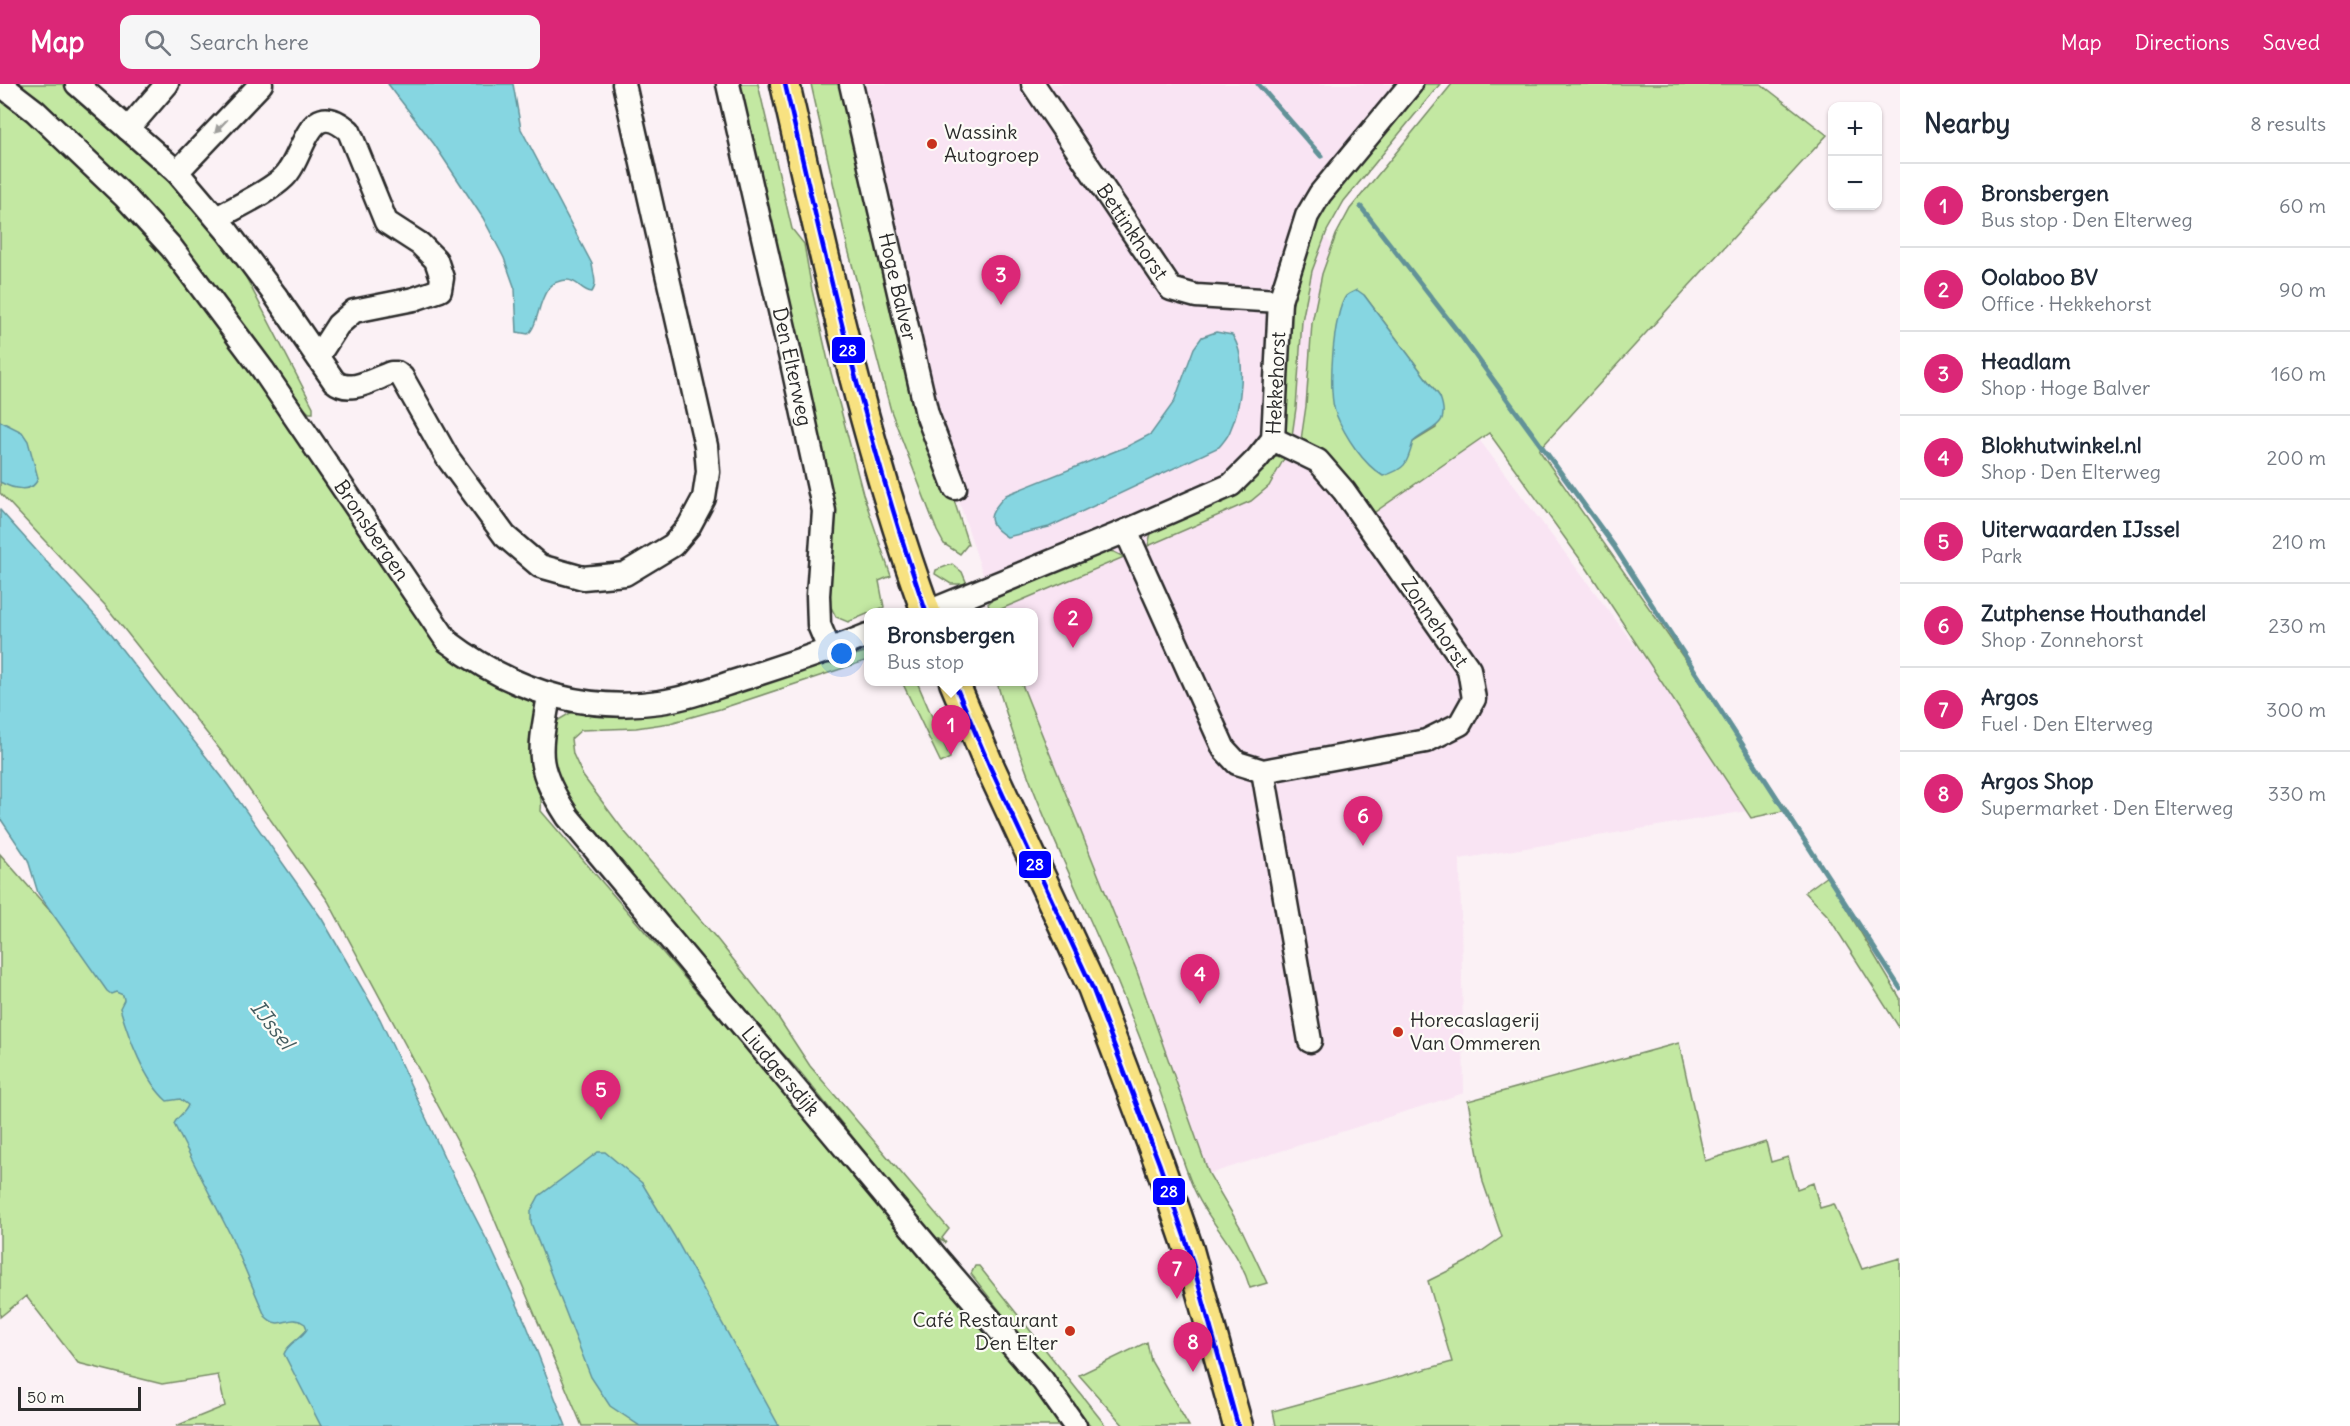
<!DOCTYPE html>
<html lang="en">
<head>
<meta charset="utf-8">
<style>
	body { margin:0; font-family:Delius,sans-serif; background:#f6f6f7; color:#1f2937 }
	.controls { position:absolute; right:18px; top:18px; display:grid; overflow:hidden; border-radius:12px; box-shadow:0 2px 4px #0004 }
	.controls button { width:54px; height:54px; display:grid; place-items:center; padding:0; border:0; border-bottom:2px solid #e0e1e3; background:#fff; color:#1f2937; font:30px sans-serif }
	.scale { position:absolute; left:18px; bottom:15px; width:123px; box-sizing:border-box; padding-left:6px; border:3px solid #2b2b2b; border-top:0; font-size:16px; line-height:21px; white-space:nowrap; color:#2b2b2b; -webkit-text-stroke:4px #fdfcf7; paint-order:stroke }
	.you { position:absolute; left:842px; top:570px; width:21px; height:21px; margin:-15px; border:4px solid #fff; border-radius:50%; background:#1a73e8; box-shadow:0 0 0 9px #1a73e833 }
	.badge { display:grid; place-items:center; width:39px; height:39px; border-radius:50%; background:#db2777; color:#fff; font-size:20px; font-weight:700 }
	.pin { position:absolute; translate:-50% -50px; filter:drop-shadow(0 2px 3px #0008) }
	.pin::after { content:''; position:absolute; top:32px; width:21px; height:18px; background:inherit; clip-path:polygon(0 0,100% 0,50% 100%) }
	.popup { position:absolute; left:864px; top:524px; width:174px; height:78px; box-sizing:border-box; display:grid; place-content:center; border-radius:12px; background:#fff; filter:drop-shadow(0 2px 4px #0005); font-size:20px; white-space:nowrap; color:#747a83 }
	.popup b { font-size:22px; color:#1f2937 }
	.popup::after { content:''; position:absolute; left:50%; top:100%; margin-left:-12px; border:12px solid transparent; border-top-color:#fff }
	.list { margin:0; padding:0; list-style:none }
	h2 { display:flex; justify-content:space-between; align-items:center; height:78px; margin:0; padding:0 24px; font-size:26px }
	h2 small { font-size:20px; font-weight:400; color:#747a83 }
	.list li { display:grid; grid-template-columns:39px 1fr auto; gap:18px; align-items:center; box-sizing:border-box; height:84px; padding:0 24px; border-top:2px solid #e0e1e3 }
	.list b { display:block; font-size:22px; white-space:nowrap }
	.list p { margin:0; font-size:20px; white-space:nowrap; color:#747a83 }
	.list em { font-size:20px; font-style:normal; color:#747a83 }
	.icon { flex:none; width:33px; height:33px; fill:none; stroke:currentColor; stroke-width:2; stroke-linecap:round; stroke-linejoin:round }
	.map { position:relative; flex:none; width:1900px; height:1342px; overflow:hidden }
	header { display:flex; align-items:center; gap:36px; box-sizing:border-box; height:84px; padding:0 30px; background:#db2777; color:#fff }
	header strong { font-size:28px }
	nav { display:flex; gap:33px; margin-inline-start:auto; font-size:21px }
	.search { width:420px; height:54px; background:#f6f6f7; display:flex; align-items:center; gap:15px; box-sizing:border-box; padding:0 21px; border-radius:12px; color:#747a83; font-size:22px }
	main { display:flex }
	aside { flex:1; background:#fff }
	.map>svg:first-child { display:block }
</style>
</head>
<body>
<header>
<strong>Map</strong>
<div class="search"><svg class="icon" aria-label="search" viewBox="0 0 24 24"><circle cx="10" cy="10" r="6"/><path d="M15 15l6 6"/></svg>Search here</div>
<nav><a>Map</a><a>Directions</a><a>Saved</a></nav>
</header>
<main>
<div class="map">
<svg width="1900" height="1342" viewBox="0 0 1900 1342">
	<rect width="100%" height="100%" fill="#fbf1f5"/>
	<filter id="ink" filterUnits="userSpaceOnUse"><feTurbulence type="fractalNoise" baseFrequency=".0167" numOctaves="2"/><feDisplacementMap in="SourceGraphic" scale="12" xChannelSelector="R" yChannelSelector="G"/><feConvolveMatrix kernelMatrix="1 2 1 2 8 2 1 2 1" color-interpolation-filters="sRGB"/></filter>
	<g filter="url(#ink)">
		<!-- built -->
		<path fill="#f9e4f3" d="M 854,0 L 1433,0 L 1318,143 L 1759,725 L 1460,775 L 1464,1009 L 1209,1090 L 1136,885 L 1021,598 L 1034,598 L 1034,528 L 995,528 L 960,420 Z"/>
		<!-- green -->
		<path fill="#c3e8a2" stroke="#778a66" stroke-width="1.5" fill-rule="evenodd" d="M 19,0 L 64,0 L 167,92 L 237,176 L 313,323 L 313,329 L 309,329 L 305,325 C 218,210 130,92 19,0 Z
			M 734,0 L 758,0 L 792,145 L 804,160 L 812,206 L 829,281 L 863,410 L 891,492 L 879,497 L 884,523 L 848,538 L 836,533 L 828,517 L 827,494 Z
			M 811,0 L 840,0 L 917,329 L 945,411 L 952,410 L 968,460 L 960,470 L 944,460 L 937,447 L 891,327 L 848,165 Z
			M 1419,0 L 1440,0 L 1344,117 L 1327,147 L 1312,187 L 1302,237 L 1296,324 L 1292,352 L 1285,346 L 1280,336 L 1284,277 L 1299,177 L 1313,138 Z
			M 1452,0 L 1761,0 L 1827,51 L 1539,366 L 1697,593 L 1787,726 L 1751,734 L 1588,486 L 1489,349 L 1372,430 L 1316,364 L 1301,356 L 1306,322 L 1312,239 L 1322,190 L 1336,151 L 1350,125 ZM 1364,211 L 1440,313 L 1436,344 L 1413,358 Z
			M 0,16 L 34,39 L 164,168 L 257,291 L 413,526 L 534,619 L 539,626 C 537,647 533,669 534,690 C 535,706 543,709 541,727 L 899,1143 L 1031,1301 L 1061,1342 L 582,1342 L 477,1094 L 328,817 L 229,677 L 105,521 L 0,409 Z
			M 1286,371 L 1269,402 L 1251,417 L 1148,462 L 1152,444 L 1272,374 Z
			M 1103,466 L 1114,468 L 1124,473 L 994,528 L 990,526 L 988,520 L 992,516 Z
			M 952,480 L 962,488 L 967,500 L 951,500 L 935,490 L 936,486 Z
			M 868,567 L 868,576 L 720,625 L 670,639 L 636,644 L 581,646 L 571,655 L 573,670 L 583,692 L 624,747 L 717,855 L 774,927 L 810,982 L 949,1145 L 942,1154 L 946,1159 L 933,1152 L 801,989 L 754,938 L 565,714 C 549,684 547,671 555,638 L 572,628 L 601,630 L 724,611 Z
			M 902,598 L 917,598 L 950,674 L 941,679 Z
			M 997,598 L 1021,598 L 1136,885 L 1209,1090 L 1242,1146 L 1267,1199 L 1250,1204 C 1238,1162 1206,1137 1191,1098 C 1178,1065 1169,1032 1157,999 C 1145,965 1131,931 1117,897 C 1084,820 1047,746 1019,667 C 1011,644 1003,621 997,598 Z
			M 0,770 L 125,912 L 188,1013 L 308,1239 L 349,1342 L 176,1342 L 225,1322 L 218,1291 L 162,1300 L 78,1279 L 26,1212 L 0,1233 Z
			M 1827,792 L 1900,914 L 1900,945 L 1828,832 L 1805,808 Z
			M 1679,959 L 1705,1077 L 1766,1058 L 1771,1078 L 1788,1073 L 1797,1105 L 1813,1099 L 1820,1124 L 1834,1120 L 1862,1185 L 1900,1174 L 1900,1342 L 1276,1342 L 1273,1327 L 1452,1278 L 1428,1197 L 1466,1178 L 1502,1153 L 1483,1098 L 1468,1017 Z
			M 975,1182 L 979,1182 L 1106,1342 L 1090,1342 L 971,1190 Z
			M 1147,1258 L 1151,1277 L 1189,1342 L 1124,1342 L 1079,1291 Z"/>
		<!-- water -->
		<path fill="#86d6e1" stroke="#629298" stroke-width="1.5" d="M 388,0 L 513,0 L 521,45 L 592,180 C 593,190 598,200 592,208 C 581,207 578,196 567,196 C 536,196 542,239 528,250 L 517,248 L 515,205 L 504,174 L 483,134 L 434,60 Z
			M 1357,206 L 1364,211 L 1440,313 C 1451,343 1432,342 1413,358 C 1407,380 1406,385 1383,392 C 1363,380 1345,352 1336,330 C 1327,311 1333,229 1346,212 C 1349,209 1353,208 1357,206 Z
			M 1216,248 L 1232,251 C 1248,274 1241,323 1230,347 C 1228,353 1223,358 1219,363 L 1049,443 L 1007,453 C 983,438 989,429 1006,411 L 1128,362 L 1151,350 L 1174,318 L 1194,264 L 1202,253 Z
			M 0,337 L 22,348 L 28,357 L 38,394 C 33,411 11,404 0,398 Z
			M 0,426 L 98,535 L 222,693 L 322,835 L 380,935 L 446,1077 L 490,1162 L 527,1242 L 566,1342 L 321,1342 L 284,1270 C 288,1259 301,1255 307,1245 L 305,1240 C 288,1228 281,1249 265,1232 L 231,1152 L 174,1040 C 177,1032 185,1030 188,1021 L 180,1015 L 167,1017 C 145,998 128,952 120,924 L 124,916 L 123,911 L 116,908 L 111,910 L 107,907 L 38,809 L 28,776 L 0,734 Z
			M 598,1068 L 605,1068 L 642,1099 L 674,1152 L 779,1342 L 640,1342 L 610,1322 L 591,1293 L 531,1139 L 531,1127 L 539,1112 Z"/>
		<g fill="none" stroke-linecap="round" stroke-linejoin="round">
			<!-- stream -->
			<path stroke="#629298" stroke-width="5" d="M 1258,0 L 1321,72
				M 1361,123 L 1462,253 L 1614,462 L 1900,904"/>
			<!-- minor casing -->
			<g stroke="#2b2b2b" stroke-width="27">
				<g id="minor">
					<path id="s1" d="M 0,0 L 35,27 L 125,113 L 171,163 L 263,286 L 447,557 C 510,605 581,629 660,618 C 690,614 719,602 748,593 C 788,580 829,567 868,551"/>
					<path d="M 77,0 L 177,88 L 227,147 L 275,211 L 334,297 C 350,311 374,295 391,289 L 397,289 L 402,293 L 447,373 L 505,452 L 540,482 L 583,494 L 625,490 L 673,461 L 689,442 L 704,414 L 708,388 L 706,362 L 624,0"/>
					<path id="s2" d="M 728,0 L 792,279 L 824,427 L 818,511 L 819,541 L 830,567"/>
					<path id="s3" d="M 851,0 L 927,330 L 955,404"/>
					<path id="s4" d="M 1033,0 L 1171,205 L 1196,212 L 1280,217"/>
					<path d="M 128,45 L 167,0"/>
					<path d="M 177,88 L 261,0"/>
					<path d="M 217,134 C 236,123 269,108 284,93 C 305,73 307,10 349,47 L 386,138 L 420,160 L 436,176 L 442,194 L 440,206 L 414,215 L 354,227 L 338,241 L 318,272"/>
					<path d="M 1126,447 L 1224,665 L 1237,679 L 1263,687 L 1426,657 L 1460,640 L 1474,615 L 1469,585 L 1344,407 L 1318,377 L 1273,355"/>
					<path id="s5" d="M 928,528 L 1126,447 L 1231,401 L 1257,375 L 1273,355 L 1280,217 L 1307,132 L 1320,110 L 1411,0"/>
					<path id="s6" d="M 549,612 C 539,670 534,681 568,733 L 937,1174 L 1043,1297 L 1075,1342"/>
					<path d="M 1263,687 L 1310,957"/>
				</g>
			</g>
			<!-- major casing -->
			<g stroke="#2b2b2b" stroke-width="33">
				<path id="major" d="M 785,0 C 826,179 863,355 926,528
					M 954,598 L 990,683 L 1092,903 L 1159,1079 L 1189,1166 L 1238,1342"/>
			</g>
			<!-- minor -->
			<use href="#minor" stroke="#fdfcf7" stroke-width="22"/>
			<!-- major -->
			<use href="#major" stroke="#f8e281" stroke-width="28"/>
			<!-- bus-1 casing -->
			<g stroke="#fdfcf7" stroke-width="9">
				<path id="bus-1" d="M 785,0 C 826,178 866,355 926,528
					M 954,598 L 990,683 L 1092,903 L 1159,1079 L 1189,1166 L 1238,1342"/>
			</g>
			<!-- bus-1 -->
			<use href="#bus-1" stroke="#00f" stroke-width="4.5"/>
		</g>
		<!-- one-way arrows -->
		<defs><path id="oneway-solid" d="M-6-.8H1V-3.2L6.5 0L1 3.2V.8H-6Z" transform="scale(1.5)"/></defs>
		<use fill="#9e9e9b" href="#oneway-solid" transform="translate(221 42) rotate(134)"/>
	</g>
	<!-- markers -->
	<g fill="#c8321e" stroke="#fdfcf7" stroke-width="2">
		<circle cx="932" cy="60" r="6"/>
		<circle cx="1398" cy="948" r="6"/>
		<circle cx="1070" cy="1247" r="6"/>
	</g>
	<g text-anchor="middle" stroke-width="4.5" stroke-linejoin="round" paint-order="stroke">
		<!-- poi labels -->
		<g font-size="20" fill="#2b2b2b" stroke="#fdfcf7" text-anchor="start">
			<text x="944" y="55">Wassink<tspan x="944" dy="23">Autogroep</tspan></text>
			<text x="1410" y="943">Horecaslagerij<tspan x="1410" dy="23">Van Ommeren</tspan></text>
			<text x="1058" y="1243" text-anchor="end">Café Restaurant<tspan x="1058" dy="23">Den Elter</tspan></text>
		</g>
		<!-- street labels -->
		<g font-size="20" fill="#2b2b2b" stroke="#fdfcf7">
			<text dy="7" stroke="none"><textPath href="#s4" startOffset="178">Bettinkhorst</textPath></text>
			<text dy="7" stroke="none"><textPath href="#s3" startOffset="208">Hoge Balver</textPath></text>
			<text dy="7" stroke="none"><textPath href="#s2" startOffset="290">Den Elterweg</textPath></text>
			<text dy="7" stroke="none"><textPath href="#s5" startOffset="447">Hekkehorst</textPath></text>
			<text dy="7" stroke="none"><textPath href="#s1" startOffset="584">Bronsbergen</textPath></text>
			<text transform="translate(1435 538) rotate(56)" y="7">Zonnehorst</text>
			<text dy="7" stroke="none"><textPath href="#s6" startOffset="459">Liudgersdijk</textPath></text>
		</g>
		<!-- water labels -->
		<g font-size="21" font-style="italic" fill="#465e62" stroke="#fdfcf7">
			<text transform="translate(272 941) rotate(52)" y="7">IJssel</text>
		</g>
	</g>
	<g stroke="#fdfcf7" stroke-width="2">
		<rect x="831" y="252" width="35" height="28" rx="6" fill="#00f"/>
		<rect x="1018" y="766" width="34" height="29" rx="6" fill="#00f"/>
		<rect x="1152" y="1093" width="34" height="29" rx="6" fill="#00f"/>
	</g>
	<g font-size="16" text-anchor="middle" font-weight="bold" fill="#fff">
		<text x="848" y="272">28</text>
		<text x="1035" y="786">28</text>
		<text x="1169" y="1113">28</text>
	</g>
</svg>
<div class="controls">
<button>+</button>
<button>−</button>
</div>
<div class="scale">50 m</div>
<div class="you"></div>
<div class="pin badge" style="left:951px;top:671px">1</div>
<div class="popup"><b>Bronsbergen</b>Bus stop</div>
<div class="pin badge" style="left:1073px;top:564px">2</div>
<div class="pin badge" style="left:1001px;top:221px">3</div>
<div class="pin badge" style="left:1200px;top:920px">4</div>
<div class="pin badge" style="left:601px;top:1036px">5</div>
<div class="pin badge" style="left:1363px;top:762px">6</div>
<div class="pin badge" style="left:1177px;top:1215px">7</div>
<div class="pin badge" style="left:1193px;top:1288px">8</div>
</div>
<aside>
<h2>Nearby<small>8 results</small></h2>
<ul class="list">
<li><span class="badge">1</span><div><b>Bronsbergen</b><p>Bus stop · Den Elterweg</p></div><em>60 m</em></li>
<li><span class="badge">2</span><div><b>Oolaboo BV</b><p>Office · Hekkehorst</p></div><em>90 m</em></li>
<li><span class="badge">3</span><div><b>Headlam</b><p>Shop · Hoge Balver</p></div><em>160 m</em></li>
<li><span class="badge">4</span><div><b>Blokhutwinkel.nl</b><p>Shop · Den Elterweg</p></div><em>200 m</em></li>
<li><span class="badge">5</span><div><b>Uiterwaarden IJssel</b><p>Park</p></div><em>210 m</em></li>
<li><span class="badge">6</span><div><b>Zutphense Houthandel</b><p>Shop · Zonnehorst</p></div><em>230 m</em></li>
<li><span class="badge">7</span><div><b>Argos</b><p>Fuel · Den Elterweg</p></div><em>300 m</em></li>
<li><span class="badge">8</span><div><b>Argos Shop</b><p>Supermarket · Den Elterweg</p></div><em>330 m</em></li>
</ul>
</aside>
</main>
</body>
</html>
